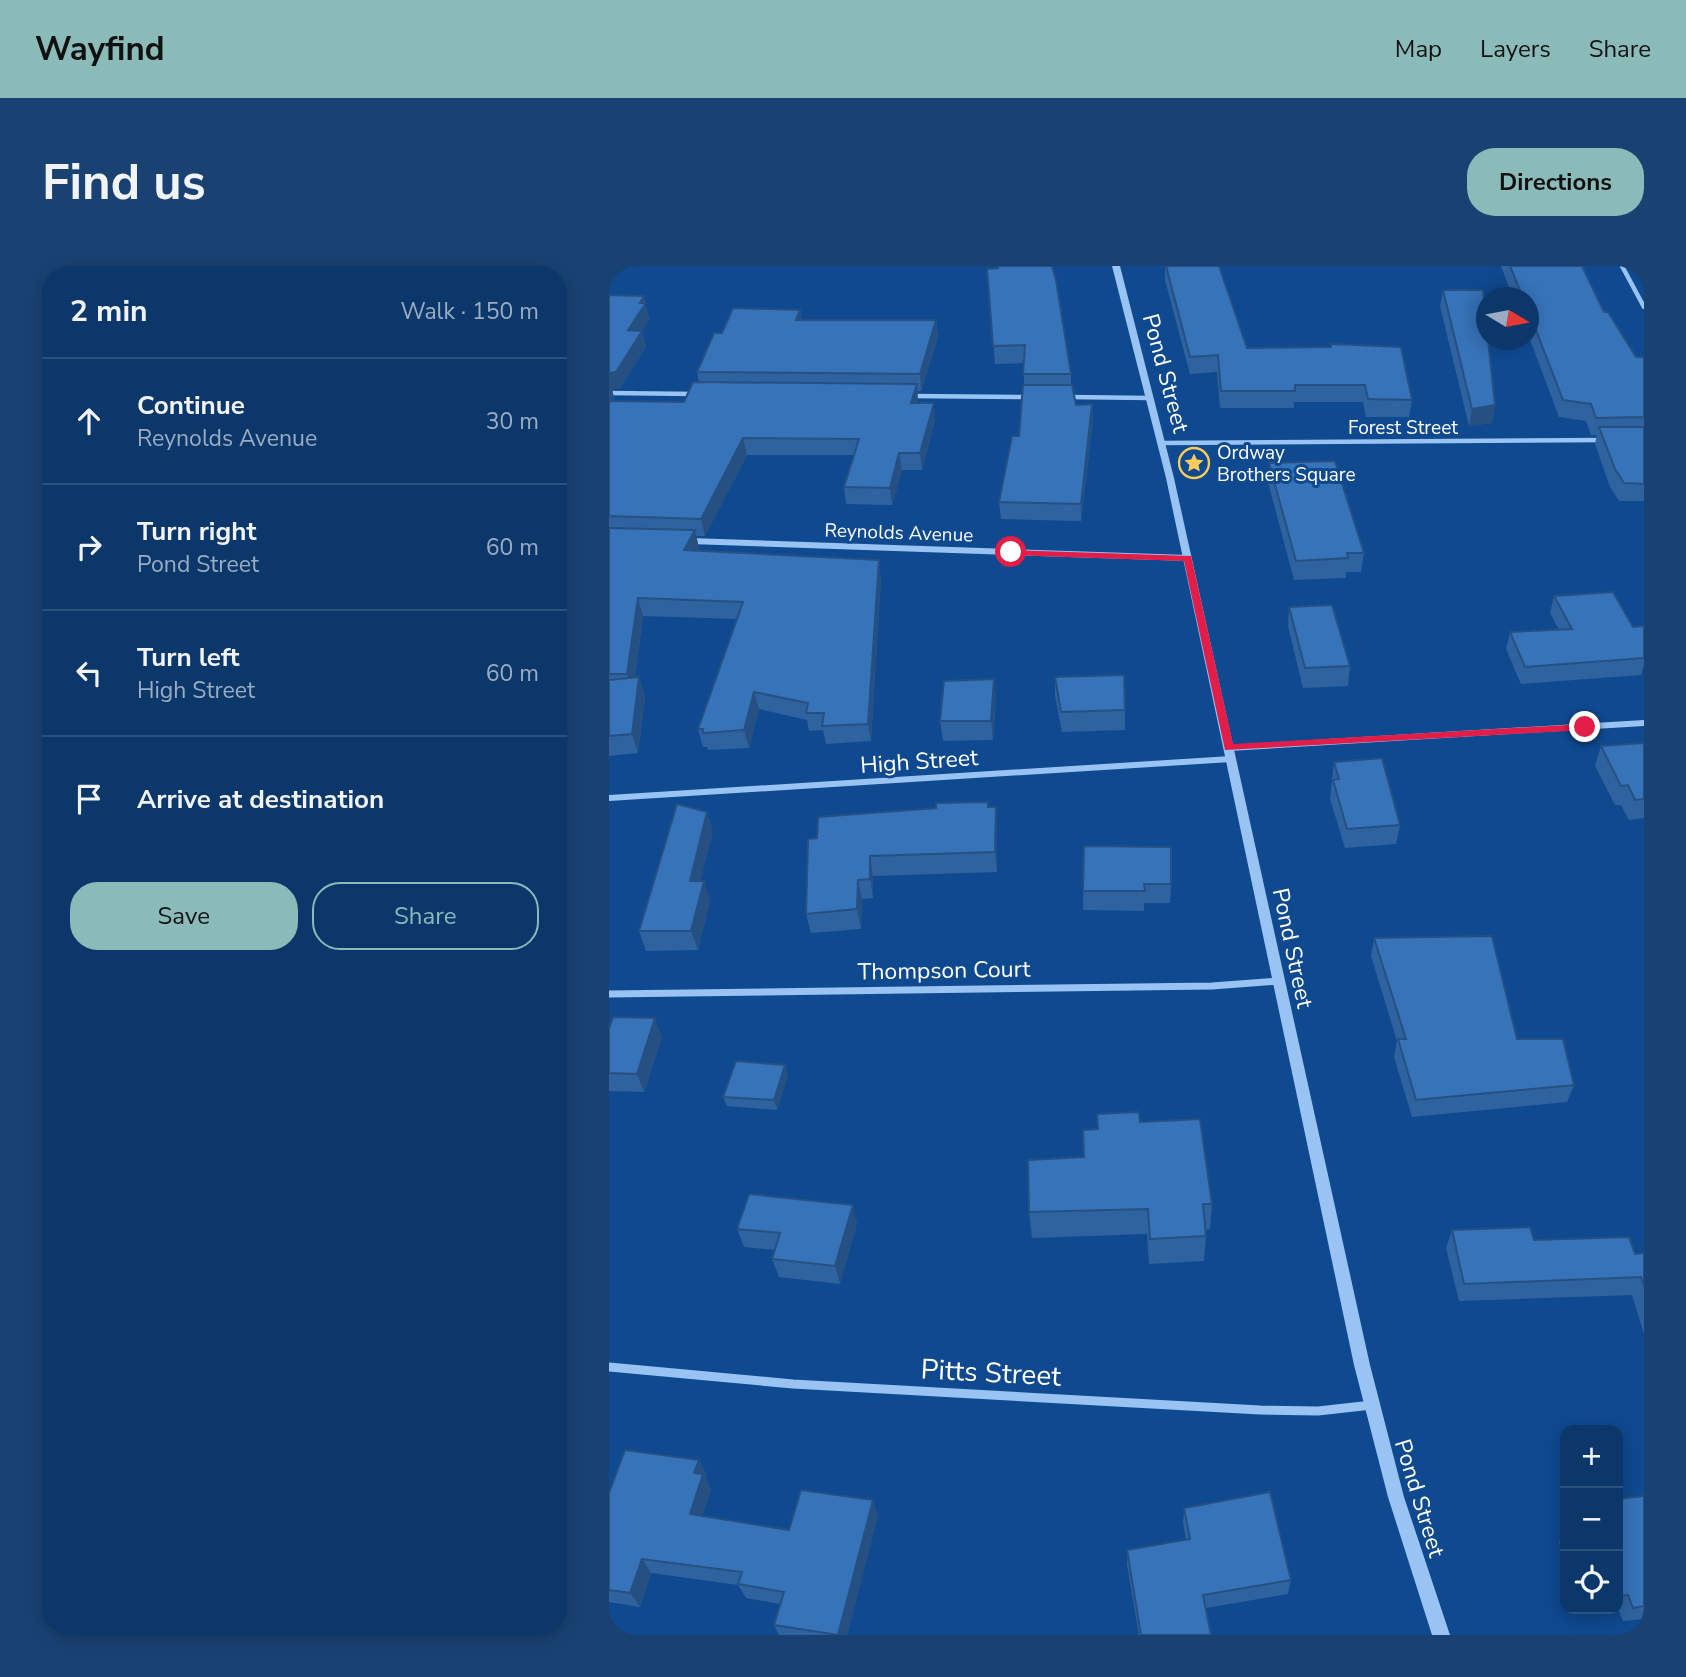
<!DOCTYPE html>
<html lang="en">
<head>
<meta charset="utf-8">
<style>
	body { margin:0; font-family:"Nunito Sans",sans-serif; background:#194273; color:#f1f3f6 }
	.controls { position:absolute; right:21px; bottom:21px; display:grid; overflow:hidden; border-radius:14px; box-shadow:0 4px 18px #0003 }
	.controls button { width:63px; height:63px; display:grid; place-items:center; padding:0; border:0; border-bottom:2px solid #2b517e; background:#0b376b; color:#f1f3f6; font:35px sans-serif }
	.compass { position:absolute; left:867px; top:21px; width:63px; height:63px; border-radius:50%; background:#0b376b; box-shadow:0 4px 18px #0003; rotate:100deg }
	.stop { position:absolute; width:21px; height:21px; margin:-16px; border:5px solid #e11d48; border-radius:50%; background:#fff }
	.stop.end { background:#e11d48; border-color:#fff; box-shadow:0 2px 7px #0008 }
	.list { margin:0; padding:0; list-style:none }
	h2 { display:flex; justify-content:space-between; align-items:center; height:91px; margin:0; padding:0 28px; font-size:30px }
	h2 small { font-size:23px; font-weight:400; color:#9aacc1 }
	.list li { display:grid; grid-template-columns:46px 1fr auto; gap:21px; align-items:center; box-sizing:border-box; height:126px; padding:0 28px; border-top:2px solid #2b517e }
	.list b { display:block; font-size:26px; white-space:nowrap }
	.list p { margin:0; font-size:23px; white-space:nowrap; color:#9aacc1 }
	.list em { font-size:23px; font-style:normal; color:#9aacc1 }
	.actions { display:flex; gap:14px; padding:21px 28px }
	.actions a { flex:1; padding:16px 0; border:2px solid #8bbbb9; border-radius:28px; text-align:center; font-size:24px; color:#8bbbb9 }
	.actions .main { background:#8bbbb9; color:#111 }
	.icon { flex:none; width:38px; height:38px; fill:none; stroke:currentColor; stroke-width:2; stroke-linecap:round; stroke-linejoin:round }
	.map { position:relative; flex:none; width:1035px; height:1369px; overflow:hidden; border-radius:28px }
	header { display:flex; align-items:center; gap:42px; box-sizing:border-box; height:98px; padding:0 35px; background:#8bbbb9; color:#111 }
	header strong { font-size:33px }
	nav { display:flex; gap:38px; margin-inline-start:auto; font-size:24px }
	.intro { display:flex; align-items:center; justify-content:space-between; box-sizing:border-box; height:168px; padding:0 42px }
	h1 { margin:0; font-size:49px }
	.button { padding:18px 32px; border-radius:28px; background:#8bbbb9; color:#111; font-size:24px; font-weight:700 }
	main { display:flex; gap:42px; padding:0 42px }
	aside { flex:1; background:#0b376b; border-radius:28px; box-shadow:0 4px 18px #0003 }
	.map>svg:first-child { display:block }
</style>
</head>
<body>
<header>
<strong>Wayfind</strong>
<nav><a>Map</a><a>Layers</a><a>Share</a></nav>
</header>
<div class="intro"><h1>Find us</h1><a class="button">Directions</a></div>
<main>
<aside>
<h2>2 min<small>Walk · 150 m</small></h2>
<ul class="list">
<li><svg class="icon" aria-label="ahead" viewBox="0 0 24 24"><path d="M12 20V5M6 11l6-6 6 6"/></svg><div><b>Continue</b><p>Reynolds Avenue</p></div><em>30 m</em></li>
<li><svg class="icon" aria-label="right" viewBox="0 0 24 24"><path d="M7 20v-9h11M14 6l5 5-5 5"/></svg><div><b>Turn right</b><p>Pond Street</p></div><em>60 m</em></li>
<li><svg class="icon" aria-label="left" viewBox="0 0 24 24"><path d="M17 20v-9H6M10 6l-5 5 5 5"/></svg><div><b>Turn left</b><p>High Street</p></div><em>60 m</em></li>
<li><svg class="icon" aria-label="arrive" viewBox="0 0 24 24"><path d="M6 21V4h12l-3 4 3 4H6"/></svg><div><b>Arrive at destination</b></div></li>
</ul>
<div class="actions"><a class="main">Save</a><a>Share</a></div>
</aside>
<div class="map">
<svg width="1035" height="1369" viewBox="0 0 1035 1369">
	<rect width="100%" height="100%" fill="#0f498f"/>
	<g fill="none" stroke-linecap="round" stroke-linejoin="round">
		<!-- minor-far3 -->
		<path stroke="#98c3f3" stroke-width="4.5" d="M 1013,0 L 1035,41
			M 0,127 L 87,128
			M 302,130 L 419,131
			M 459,131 L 541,132
			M 554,177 L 996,174"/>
		<!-- minor-far2 -->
		<path stroke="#98c3f3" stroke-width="6" d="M 81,275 L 579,292
			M 620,482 L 1035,457
			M 0,532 L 622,493"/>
		<!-- minor-far1 -->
		<path stroke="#98c3f3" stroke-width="7" d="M 0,728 L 603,720 L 670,715"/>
		<!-- minor -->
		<path stroke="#98c3f3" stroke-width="9" d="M 0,1101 L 184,1118 L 651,1144 L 709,1145 L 763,1139"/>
		<!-- tertiary -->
		<path fill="#98c3f3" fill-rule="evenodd" d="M 503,0 L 511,0 L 565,212 L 761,1099 L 795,1231 L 841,1369 L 823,1369 L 779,1231 L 745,1099 L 557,212 Z"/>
	</g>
	<!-- wall -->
	<path fill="#2f639f" d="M 556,0 L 610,0 L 638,82 L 722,81 L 803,134 L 800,151 L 757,151 L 754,136 L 685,136 L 685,142 L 611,142 L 608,106 L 581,108 L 556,14 Z
		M 892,0 L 966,0 L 995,46 L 1027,91 L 1035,91 L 1035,235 L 1010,235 L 1001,221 L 986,178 L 988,169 L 982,169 L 977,155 L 950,151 L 920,71 L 920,32 L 904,32 Z
		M 378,3 L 462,108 L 462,119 L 467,139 L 483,138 L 484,155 L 472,255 L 392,253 L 390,236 L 410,170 L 415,119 L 415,97 L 386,98 Z
		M 834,24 L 886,139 L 883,157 L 860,160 L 831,40 Z
		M 0,29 L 35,30 L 40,53 L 33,65 L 37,81 L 11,122 L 3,123 L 5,132 L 3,135 L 75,136 L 90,116 L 88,106 L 113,67 L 191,44 L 193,54 L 327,54 L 329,71 L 312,125 L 308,125 L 309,137 L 326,154 L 313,204 L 293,204 L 283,239 L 237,238 L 235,221 L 245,189 L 138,189 L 96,270 L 87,270 L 90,282 L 88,285 L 272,312 L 262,475 L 217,478 L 214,464 L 200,465 L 198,454 L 150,443 L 140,482 L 99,484 L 98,481 L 94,481 L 89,463 L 128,353 L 34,350 L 26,412 L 30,411 L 36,431 L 29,487 L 0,490 Z
		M 660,197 L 755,287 L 752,306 L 737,306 L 737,312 L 685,314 L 659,216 Z
		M 945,330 L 1024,361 L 1035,360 L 1035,399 L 1032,409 L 912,418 L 897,383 L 901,366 L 950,364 L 941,347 Z
		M 680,341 L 741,400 L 739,420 L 694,422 L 679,360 Z
		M 446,411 L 516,444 L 516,464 L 453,466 L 446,430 Z
		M 385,413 L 387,432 L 384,474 L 334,475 L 331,455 Z
		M 1035,477 L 1035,552 L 1020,554 L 1012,539 L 1006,539 L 986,500 L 992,480 Z
		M 725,496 L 791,559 L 787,578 L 736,582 L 721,533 Z
		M 379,536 L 379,541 L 387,541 L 388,560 L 388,606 L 264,610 L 264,632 L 253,633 L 252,663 L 202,667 L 197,648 L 208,572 L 327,542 Z
		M 104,565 L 91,615 L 101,634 L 89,684 L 37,685 L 30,665 Z
		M 475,580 L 562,618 L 561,637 L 535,637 L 535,645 L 474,644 Z
		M 765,672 L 965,819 L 958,836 L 803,851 L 785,791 L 788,775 L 762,690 Z
		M 0,763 L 53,771 L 35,826 L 0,825 Z
		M 179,809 L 168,844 L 118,840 L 114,831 Z
		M 531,856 L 603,938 L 601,963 L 597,964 L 597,970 L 595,995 L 540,998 L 538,968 L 423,972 L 420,946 L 475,891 L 489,863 Z
		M 248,957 L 231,1018 L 170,1011 L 163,993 L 166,984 L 135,981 L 128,963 Z
		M 843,964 L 1026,988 L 1035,987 L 1035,1068 L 1023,1029 L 850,1035 L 837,982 Z
		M 90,1194 L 98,1210 L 97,1213 L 102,1224 L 93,1250 L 180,1264 L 269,1249 L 238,1369 L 170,1369 L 165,1359 L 171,1338 L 137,1332 L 129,1319 L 42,1307 L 31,1341 L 0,1336 L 0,1227 Z
		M 1035,1230 L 1035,1353 L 1014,1355 L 1009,1343 L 971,1347 L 970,1343 L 1009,1343 L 1009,1233 Z
		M 575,1242 L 682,1314 L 679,1328 L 597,1342 L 602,1369 L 530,1369 L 518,1299 L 518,1284 L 577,1274 L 574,1257 Z
		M 956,1266 L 956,1296 L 950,1276 Z"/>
	<!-- shaded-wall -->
	<path fill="#265082" d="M 35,30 L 40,53 L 33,65 L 37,81 L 11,122 L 3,123 L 5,132 L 0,140 L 0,107 L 31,37 Z
		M 191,44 L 194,61 L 187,54 Z
		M 327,54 L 329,71 L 312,125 L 311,108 Z
		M 308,118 L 309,135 L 304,153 L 302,137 Z
		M 325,137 L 326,154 L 313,204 L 311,187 Z
		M 483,138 L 484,155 L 472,255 L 472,238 Z
		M 886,139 L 883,157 L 860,160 L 863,143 Z
		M 134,172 L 138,189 L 96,270 L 92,253 Z
		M 290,187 L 293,204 L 283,239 L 281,222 Z
		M 86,264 L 90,282 L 80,301 L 75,284 Z
		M 270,294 L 272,312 L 262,475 L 259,458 Z
		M 29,332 L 34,350 L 24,426 L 18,408 Z
		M 30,411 L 36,431 L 29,487 L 23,468 Z
		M 385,413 L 387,432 L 384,474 L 382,455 Z
		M 145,426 L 150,443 L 140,482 L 135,464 Z
		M 387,541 L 388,560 L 388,606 L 386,586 Z
		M 98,546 L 104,565 L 87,634 L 81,615 Z
		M 261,590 L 264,610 L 264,632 L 261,613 Z
		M 249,614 L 253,633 L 252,663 L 248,643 Z
		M 95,615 L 101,634 L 89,684 L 82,665 Z
		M 46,752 L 53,771 L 35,826 L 28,808 Z
		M 176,799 L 179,809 L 168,844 L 165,834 Z
		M 244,939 L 248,957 L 231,1018 L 226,1000 Z
		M 90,1194 L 98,1210 L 97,1213 L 102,1224 L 89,1263 L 81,1248 L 85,1207 Z
		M 264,1234 L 269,1249 L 238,1369 L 229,1369 Z
		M 33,1293 L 42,1307 L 31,1341 L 21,1327 Z"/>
	<!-- building -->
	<path fill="#3773b9" stroke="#265082" stroke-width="2" d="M 389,0 L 443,0 L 447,14 L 462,108 L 414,108 L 416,79 L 384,80 L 378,3 L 389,2 Z
		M 557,0 L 610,0 L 638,82 L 722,81 L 722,78 L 792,81 L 803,134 L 759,133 L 756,119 L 686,119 L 686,125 L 612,125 L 609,89 L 581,91 Z
		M 901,0 L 973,0 L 995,46 L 999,46 L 1027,91 L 1035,91 L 1035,151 L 987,152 L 982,138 L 954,134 L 920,46 L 920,32 L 914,32 Z
		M 834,24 L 874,24 L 878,56 L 878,74 L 879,74 L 886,139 L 863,143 Z
		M 0,29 L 35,30 L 31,37 L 37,37 L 19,64 L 33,65 L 7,106 L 0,107 Z
		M 124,42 L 191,44 L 187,54 L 327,54 L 311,108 L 88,106 L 105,67 L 113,67 Z
		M 84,116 L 308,118 L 302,137 L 325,137 L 311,187 L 290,187 L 281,222 L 235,221 L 250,173 L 134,172 L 92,253 L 0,250 L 0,135 L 75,136 Z
		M 414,119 L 463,119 L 467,139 L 483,138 L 472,238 L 390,236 L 403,170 L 410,170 Z
		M 990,161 L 1035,161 L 1035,218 L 1015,217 L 1006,203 Z
		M 726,195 L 755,287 L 738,287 L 739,292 L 687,295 L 660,197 Z
		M 0,262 L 86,264 L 75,284 L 270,294 L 259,458 L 213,460 L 215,447 L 197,447 L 199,437 L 145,426 L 135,464 L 94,467 L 94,463 L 89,463 L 134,336 L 29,332 L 18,408 L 0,408 Z
		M 1004,326 L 1024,361 L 1035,360 L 1035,392 L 916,401 L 901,366 L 963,363 L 945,330 Z
		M 723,339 L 741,400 L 696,402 L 680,341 Z
		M 515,409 L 516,444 L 452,446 L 446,411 Z
		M 30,411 L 23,468 L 0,470 L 0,414 Z
		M 385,413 L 382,455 L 331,455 L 335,415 Z
		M 1035,477 L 1035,533 L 1026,534 L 1019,519 L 1012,520 L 992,480 Z
		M 773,492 L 791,559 L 738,563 L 724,514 L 730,513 L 725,496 Z
		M 379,536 L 379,541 L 387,541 L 386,586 L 261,590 L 261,613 L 249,614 L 248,643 L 197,648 L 199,573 L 208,572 L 209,551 L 327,542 L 327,537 Z
		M 68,538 L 98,546 L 81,615 L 95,615 L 82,665 L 30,665 Z
		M 475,580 L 562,581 L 562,618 L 535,618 L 536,625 L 474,625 Z
		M 883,670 L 908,773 L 954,773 L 965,819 L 807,834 L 789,773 L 797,773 L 765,672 Z
		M 4,751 L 46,752 L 28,808 L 0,807 L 0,763 Z
		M 127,795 L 176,799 L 165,834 L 114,831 Z
		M 530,846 L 531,856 L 591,853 L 603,938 L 594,938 L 597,970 L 541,973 L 539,943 L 420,946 L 419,894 L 475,891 L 474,864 L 489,863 L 488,848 Z
		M 140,928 L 244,939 L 226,1000 L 163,993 L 171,967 L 128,963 Z
		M 921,961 L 925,974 L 1020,971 L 1026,988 L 1035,987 L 1035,1021 L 1032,1011 L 855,1018 L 843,964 Z
		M 16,1184 L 90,1194 L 85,1207 L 94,1208 L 81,1248 L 180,1264 L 192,1224 L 264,1234 L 229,1369 L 165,1359 L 175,1326 L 129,1318 L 133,1306 L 33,1293 L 21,1327 L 0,1324 L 0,1227 Z
		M 661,1226 L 682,1314 L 594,1329 L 602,1369 L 532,1369 L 518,1284 L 581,1273 L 575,1242 Z
		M 1035,1230 L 1035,1340 L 1024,1342 L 1019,1329 L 1009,1330 L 1009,1233 Z"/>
	<!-- route -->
	<path fill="#e11d48" d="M 399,284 L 582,290 L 624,478 L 976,458 L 981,461 L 976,464 L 616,484 L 575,295 L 402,289 Z"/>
	<!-- icons -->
	<defs>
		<g id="sight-ring" transform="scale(1.575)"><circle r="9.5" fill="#0f498f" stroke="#ffcc5a" stroke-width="1.5"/><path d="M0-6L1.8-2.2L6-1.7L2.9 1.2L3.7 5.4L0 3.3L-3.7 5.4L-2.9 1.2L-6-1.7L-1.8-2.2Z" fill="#ffcc5a"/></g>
	</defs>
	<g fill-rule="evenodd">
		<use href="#sight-ring" x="585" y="197"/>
	</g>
	<g text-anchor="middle" stroke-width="6" stroke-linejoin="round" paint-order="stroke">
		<!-- far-street labels -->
		<g font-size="19" fill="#fff" stroke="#0f498f">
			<text x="794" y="168">Forest Street</text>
			<text transform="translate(290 266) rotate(2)" y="7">Reynolds Avenue</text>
		</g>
		<!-- far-poi labels -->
		<g font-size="19" fill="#fff" stroke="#0f498f" text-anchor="start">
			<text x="608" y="193">Ordway<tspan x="608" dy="22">Brothers Square</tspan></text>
		</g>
		<!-- street labels -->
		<g font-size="23" fill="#fff" stroke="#0f498f">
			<text transform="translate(557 107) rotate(75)" y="8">Pond Street</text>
			<text transform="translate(310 495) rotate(-4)" y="8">High Street</text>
			<text transform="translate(684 682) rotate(78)" y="8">Pond Street</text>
			<text transform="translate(335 704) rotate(-1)" y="8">Thompson Court</text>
			<text transform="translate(811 1232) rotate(73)" y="8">Pond Street</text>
		</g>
		<!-- near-street labels -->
		<g font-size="28" fill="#fff" stroke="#0f498f">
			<text transform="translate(382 1106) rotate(3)" y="10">Pitts Street</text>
		</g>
	</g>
</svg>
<div class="controls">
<button>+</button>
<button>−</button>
<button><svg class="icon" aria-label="locate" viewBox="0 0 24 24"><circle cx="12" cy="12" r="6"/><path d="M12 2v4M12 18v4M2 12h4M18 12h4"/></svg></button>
</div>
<svg class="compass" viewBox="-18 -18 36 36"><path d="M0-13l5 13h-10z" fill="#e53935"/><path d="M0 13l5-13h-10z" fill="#9aacc1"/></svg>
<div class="stop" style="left:402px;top:286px"></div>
<div class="stop end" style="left:976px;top:461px"></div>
</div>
</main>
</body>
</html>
